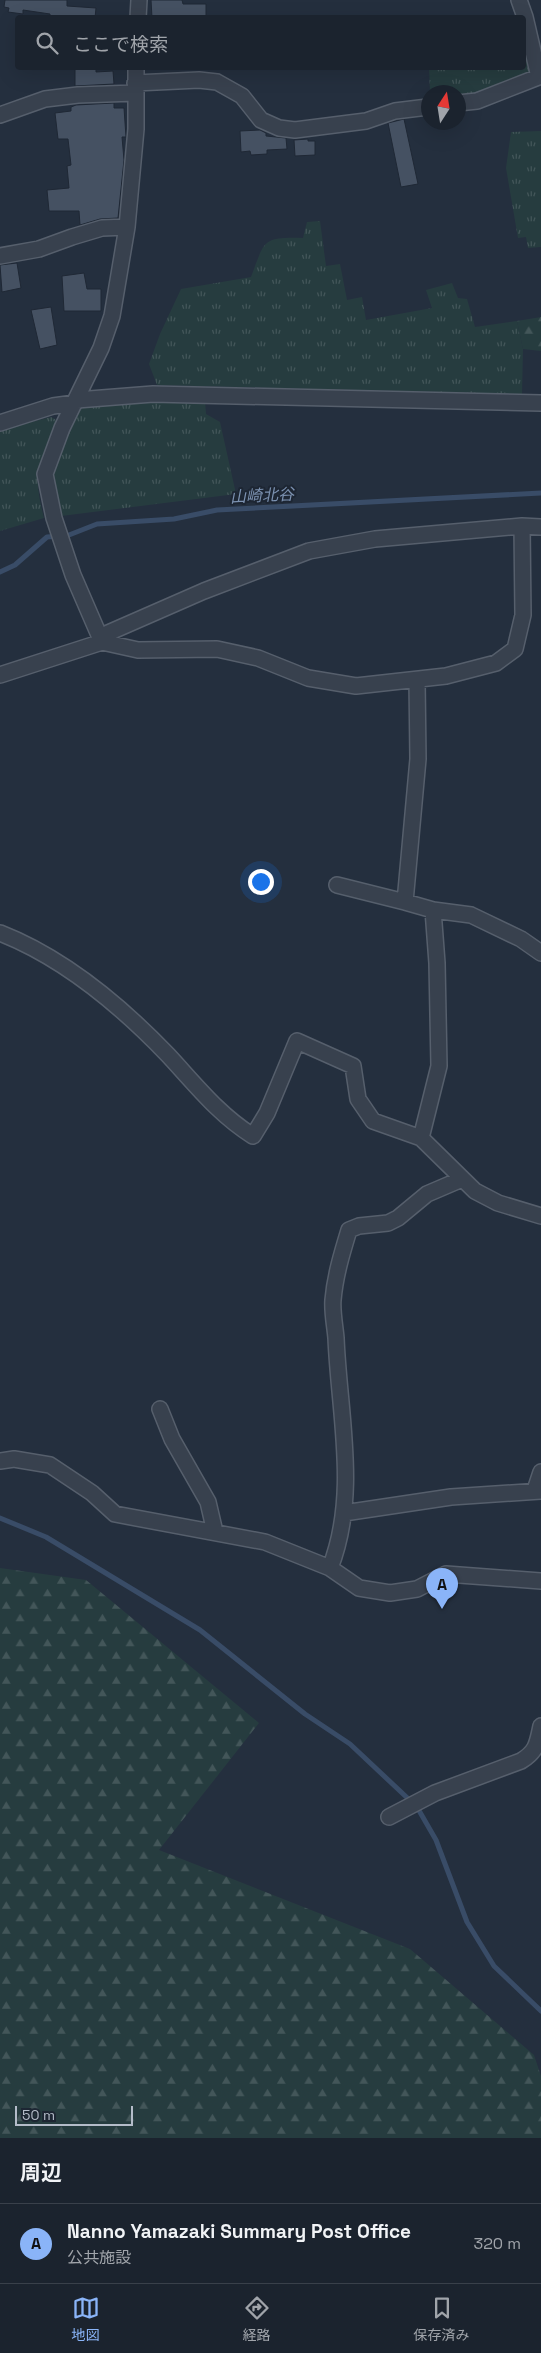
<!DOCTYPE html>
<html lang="ja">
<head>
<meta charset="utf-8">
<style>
	body { margin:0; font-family:"Space Grotesk","Noto Sans JP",sans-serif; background:#282f3a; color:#f1f3f6 }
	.compass { position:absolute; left:421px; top:85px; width:45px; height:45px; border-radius:50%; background:#1b232e; box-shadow:0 5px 20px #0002; rotate:12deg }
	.scale { position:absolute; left:15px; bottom:12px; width:118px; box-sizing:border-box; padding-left:5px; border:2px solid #b4bcc9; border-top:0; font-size:14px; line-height:18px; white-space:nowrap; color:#b4bcc9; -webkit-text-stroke:4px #1d2633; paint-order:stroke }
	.you { position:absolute; left:260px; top:881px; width:18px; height:18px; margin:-12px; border:4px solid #fff; border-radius:50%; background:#1a73e8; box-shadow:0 0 0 8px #1a73e833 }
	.badge { display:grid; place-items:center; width:32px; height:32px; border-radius:50%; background:#8ab4f8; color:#111; font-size:16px; font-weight:700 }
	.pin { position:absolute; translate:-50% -41px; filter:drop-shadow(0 1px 2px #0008) }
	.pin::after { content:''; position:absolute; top:26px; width:18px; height:15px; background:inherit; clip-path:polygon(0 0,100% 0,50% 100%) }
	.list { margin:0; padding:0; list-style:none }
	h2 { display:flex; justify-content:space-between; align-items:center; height:65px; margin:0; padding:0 20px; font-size:21px }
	h2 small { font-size:16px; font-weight:400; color:#a0a4aa }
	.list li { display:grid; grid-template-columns:32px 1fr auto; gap:15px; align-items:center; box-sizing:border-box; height:80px; padding:0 20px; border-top:1px solid #39404a }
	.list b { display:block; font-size:19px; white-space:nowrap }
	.list p { margin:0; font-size:16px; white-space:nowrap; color:#a0a4aa }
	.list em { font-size:16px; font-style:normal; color:#a0a4aa }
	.icon { flex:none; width:28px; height:28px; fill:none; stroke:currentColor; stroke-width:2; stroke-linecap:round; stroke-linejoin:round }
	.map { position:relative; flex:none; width:541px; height:2138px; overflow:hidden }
	.search { position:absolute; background:#1b232e; box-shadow:0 5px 20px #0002; left:15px; right:15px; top:15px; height:55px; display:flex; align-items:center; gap:12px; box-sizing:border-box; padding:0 18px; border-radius:5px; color:#a0a4aa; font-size:19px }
	.sheet { height:145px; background:#1b232e }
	nav { display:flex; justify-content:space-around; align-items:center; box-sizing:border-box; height:70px; border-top:1px solid #39404a; background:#1b232e; font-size:14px; color:#a0a4aa }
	nav a { display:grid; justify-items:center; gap:2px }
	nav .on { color:#8ab4f8 }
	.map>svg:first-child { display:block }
</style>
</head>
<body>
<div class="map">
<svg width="541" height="2138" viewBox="0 0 541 2138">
	<defs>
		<pattern id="grass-tufts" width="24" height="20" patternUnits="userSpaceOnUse" patternTransform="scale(1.25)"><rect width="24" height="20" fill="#263c3f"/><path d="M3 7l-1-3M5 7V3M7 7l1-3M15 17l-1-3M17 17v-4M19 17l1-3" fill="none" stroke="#435659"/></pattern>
		<pattern id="forest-firs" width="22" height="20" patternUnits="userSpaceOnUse" patternTransform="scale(1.25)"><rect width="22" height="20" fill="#263c3f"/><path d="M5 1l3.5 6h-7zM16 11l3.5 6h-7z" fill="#435659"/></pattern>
	</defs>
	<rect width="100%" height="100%" fill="#242f3e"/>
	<!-- grass -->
	<path fill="url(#grass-tufts)" d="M 524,25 L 532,66 L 529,76 L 479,96 L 459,98 L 458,92 L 430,92 L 429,68 L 524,68 Z
		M 541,131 L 541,247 L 528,248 L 526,237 L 518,238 L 506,168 L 511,132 Z
		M 320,221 L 326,266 L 340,264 L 347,300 L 362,297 L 366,320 L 432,308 L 426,290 L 452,283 L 458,298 L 467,299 L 475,327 L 517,321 L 523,349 L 522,394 L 157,385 L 149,364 L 160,334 L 181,289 L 251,277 C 265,240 262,237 303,238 L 307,222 Z
		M 149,401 L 205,401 L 206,414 L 220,422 L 236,494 L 61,516 L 52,479 L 55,465 L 78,410 L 87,405 Z
		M 51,417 L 60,422 C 38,464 32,471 44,518 L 0,531 L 0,430 Z"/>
	<!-- forest -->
	<path fill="url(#forest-firs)" d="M 541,317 L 541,351 L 523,349 L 517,321 Z
		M 0,1568 L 86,1580 L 259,1723 L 159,1850 L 410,1949 L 534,2055 L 541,2076 L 541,2138 L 0,2138 Z"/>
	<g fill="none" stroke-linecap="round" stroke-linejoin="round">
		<!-- stream -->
		<path stroke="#394c67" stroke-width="5" d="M 0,572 L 15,565 L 47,537 L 69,535 L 97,524 L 174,519 L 217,510 L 541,493
			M 0,1518 L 46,1537 L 200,1630 L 305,1714 L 350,1744 L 417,1807 L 436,1840 L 467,1922 L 494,1966 L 541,2011"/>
	</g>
	<!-- building -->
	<path fill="#455162" stroke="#1f2835" d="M 5,0 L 67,0 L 67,6 L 96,8 L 95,18 L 50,18 L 50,14 L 23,10 L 23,14 L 8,12 L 9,8 L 4,7 Z
		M 151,0 L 182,0 L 183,4 L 206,4 L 206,18 L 152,18 Z
		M 75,68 L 96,68 L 96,72 L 113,71 L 114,84 L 75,86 Z
		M 114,103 L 114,108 L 124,108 L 126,137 L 122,137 L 124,160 L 118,218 L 100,219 L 80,225 L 79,211 L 49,211 L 47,190 L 69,188 L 67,166 L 71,165 L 68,139 L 58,139 L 55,113 L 71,111 L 71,107 L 76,105 Z
		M 404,119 L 418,184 L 401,187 L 388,123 Z
		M 260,130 L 266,133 L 266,136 L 286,138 L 287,149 L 267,150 L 267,154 L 251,155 L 250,151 L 241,152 L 240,131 Z
		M 308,139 L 308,141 L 315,141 L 315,155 L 295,156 L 294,140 Z
		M 17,263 L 21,288 L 2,292 L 0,265 Z
		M 84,273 L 87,289 L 101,289 L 101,311 L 64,311 L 62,276 Z
		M 51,307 L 57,345 L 40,349 L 31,310 Z"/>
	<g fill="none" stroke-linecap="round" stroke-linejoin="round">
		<!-- street casing -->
		<g stroke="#565f6c" stroke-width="18">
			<path id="street" d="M 519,0 L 525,17 L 539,77
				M 138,18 L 139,0
				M 135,83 L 199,80 L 217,82 L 242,96 L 261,120 L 279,128 L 295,130 L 366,121 L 395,111 L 428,107
				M 458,103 L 477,101 L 541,76
				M 0,115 L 45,99 L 78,95 L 135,93
				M 0,256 L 39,249 L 72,237 L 102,228 L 127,227
				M 77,400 L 153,394 L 541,403
				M 0,423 L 53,406 L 75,403
				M 102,642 L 73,575 L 54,518 L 45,474 L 62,428 L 101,348 L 112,316 L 127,227 L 136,129 L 136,68
				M 102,642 L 108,633 L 204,591 L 309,551 L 375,539 L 522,526
				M 0,675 L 102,642 L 138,650 L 217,649 L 258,658 L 308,678 L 356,686 L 446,676 L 496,663 L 515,649 L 523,615 L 522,526 L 541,527
				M 417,680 L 418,759 L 405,902 L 433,910 L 437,963 L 439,1066 L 421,1138
				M 337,885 L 405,902
				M 433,910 L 471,915 L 521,939 L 541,953
				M 0,933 C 64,958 121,1006 168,1055 C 195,1084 219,1115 253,1136 L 267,1113 L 297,1041 L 353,1066 L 358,1099 L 373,1121 L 421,1138 L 475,1191 L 498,1203 L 541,1216
				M 160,1409 L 172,1439 L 208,1502 L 215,1532
				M 0,1461 L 14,1459 L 50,1465 L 92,1493 L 115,1514 L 265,1542 L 330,1568 L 359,1588 L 390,1593 L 417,1589 L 446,1574 L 541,1581
				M 535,1490 L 541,1472
				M 344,1513 L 451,1497 L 541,1491
				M 330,1568 C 359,1494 339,1414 336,1338 C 335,1326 332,1312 333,1300 C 335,1276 342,1253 349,1230 L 359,1226 L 388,1223 L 398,1218 L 427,1194 L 462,1179
				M 389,1817 L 435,1793 L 521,1761 C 537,1751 537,1744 541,1726"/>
		</g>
		<!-- street -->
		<use href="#street" stroke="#38414e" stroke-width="15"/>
	</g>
	<g text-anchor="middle" stroke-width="4" stroke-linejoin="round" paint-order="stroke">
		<!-- water labels -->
		<g font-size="16" font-style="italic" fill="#7c92b1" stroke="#1d2633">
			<text transform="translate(262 495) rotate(-3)" y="6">山崎北谷</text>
		</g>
	</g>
</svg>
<svg class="compass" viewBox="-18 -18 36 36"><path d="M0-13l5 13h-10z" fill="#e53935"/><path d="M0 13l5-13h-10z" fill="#a0a4aa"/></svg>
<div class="scale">50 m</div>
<div class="you"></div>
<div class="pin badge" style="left:442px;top:1609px">A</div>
<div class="search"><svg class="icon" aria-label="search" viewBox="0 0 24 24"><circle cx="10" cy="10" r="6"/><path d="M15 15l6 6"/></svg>ここで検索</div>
</div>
<section class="sheet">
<h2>周辺<small></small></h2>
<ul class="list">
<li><span class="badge">A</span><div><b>Nanno Yamazaki Summary Post Office</b><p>公共施設</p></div><em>320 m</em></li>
</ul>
</section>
<nav>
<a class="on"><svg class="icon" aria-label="map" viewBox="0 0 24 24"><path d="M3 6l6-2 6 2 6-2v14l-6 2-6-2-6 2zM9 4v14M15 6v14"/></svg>地図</a>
<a><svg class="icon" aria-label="directions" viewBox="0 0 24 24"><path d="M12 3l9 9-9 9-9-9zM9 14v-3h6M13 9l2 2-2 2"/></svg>経路</a>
<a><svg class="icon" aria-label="saved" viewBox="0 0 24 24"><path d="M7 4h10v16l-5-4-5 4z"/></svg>保存済み</a>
</nav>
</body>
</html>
